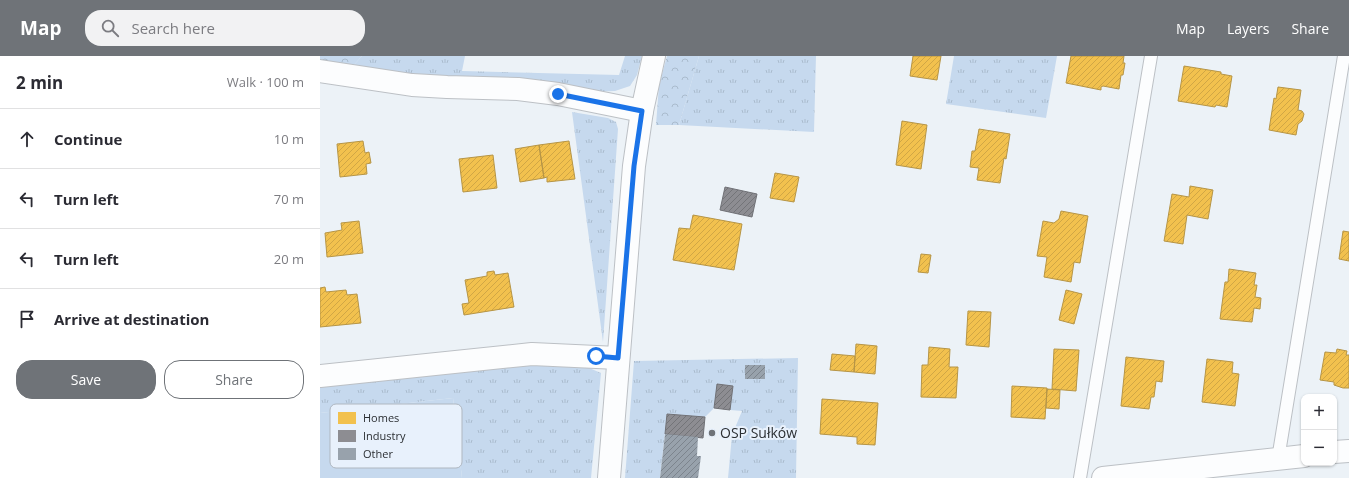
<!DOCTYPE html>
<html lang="en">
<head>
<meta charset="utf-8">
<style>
	body { margin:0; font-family:"Open Sans",sans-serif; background:#f2f2f3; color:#2b2b33 }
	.controls { position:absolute; right:12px; bottom:12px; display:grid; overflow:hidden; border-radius:8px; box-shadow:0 1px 3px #0004 }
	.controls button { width:36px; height:36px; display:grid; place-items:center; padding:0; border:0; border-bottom:1px solid #e1e1e2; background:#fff; color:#2b2b33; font:20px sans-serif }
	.stop { position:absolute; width:12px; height:12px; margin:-9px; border:3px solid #1a73e8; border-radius:50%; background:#fff }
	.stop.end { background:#1a73e8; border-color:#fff; box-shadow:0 1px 4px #0008 }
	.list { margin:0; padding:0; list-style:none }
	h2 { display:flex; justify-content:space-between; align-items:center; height:52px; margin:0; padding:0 16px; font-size:17px }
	h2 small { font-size:13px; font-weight:400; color:#7c7c81 }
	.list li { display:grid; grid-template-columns:26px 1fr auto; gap:12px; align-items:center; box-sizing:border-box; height:60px; padding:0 16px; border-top:1px solid #e1e1e2 }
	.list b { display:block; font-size:15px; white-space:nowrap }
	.list em { font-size:13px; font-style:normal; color:#7c7c81 }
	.actions { display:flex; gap:8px; padding:12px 16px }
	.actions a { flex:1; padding:9px 0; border:1px solid #6f7378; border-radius:16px; text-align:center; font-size:14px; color:#6f7378 }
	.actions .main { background:#6f7378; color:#fff }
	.icon { flex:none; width:22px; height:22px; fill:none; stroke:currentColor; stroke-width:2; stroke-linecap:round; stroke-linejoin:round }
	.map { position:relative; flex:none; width:1029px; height:422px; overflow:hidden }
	header { display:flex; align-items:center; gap:24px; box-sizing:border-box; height:56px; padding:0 20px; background:#6f7378; color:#fff }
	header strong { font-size:19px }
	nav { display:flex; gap:22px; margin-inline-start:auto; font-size:14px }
	.search { width:280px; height:36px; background:#f2f2f3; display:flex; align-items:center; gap:10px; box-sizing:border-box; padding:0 14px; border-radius:16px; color:#7c7c81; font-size:15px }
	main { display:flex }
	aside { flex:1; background:#fff }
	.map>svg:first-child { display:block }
</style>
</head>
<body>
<header>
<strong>Map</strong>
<div class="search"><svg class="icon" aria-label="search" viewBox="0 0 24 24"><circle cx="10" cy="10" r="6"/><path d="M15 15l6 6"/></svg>Search here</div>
<nav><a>Map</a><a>Layers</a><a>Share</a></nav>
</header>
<main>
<aside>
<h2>2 min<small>Walk · 100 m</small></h2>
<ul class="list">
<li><svg class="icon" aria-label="ahead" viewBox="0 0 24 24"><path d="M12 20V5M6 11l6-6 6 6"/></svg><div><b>Continue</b></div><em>10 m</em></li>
<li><svg class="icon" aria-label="left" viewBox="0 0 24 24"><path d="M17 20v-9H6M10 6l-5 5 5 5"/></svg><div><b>Turn left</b></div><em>70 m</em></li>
<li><svg class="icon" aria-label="left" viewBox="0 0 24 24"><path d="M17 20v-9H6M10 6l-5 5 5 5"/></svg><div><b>Turn left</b></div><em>20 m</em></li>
<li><svg class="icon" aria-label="arrive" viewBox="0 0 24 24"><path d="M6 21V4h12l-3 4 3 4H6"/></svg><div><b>Arrive at destination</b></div></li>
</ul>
<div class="actions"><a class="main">Save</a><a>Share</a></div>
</aside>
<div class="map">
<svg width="1029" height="422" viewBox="0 0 1029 422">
	<defs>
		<pattern id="grass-tufts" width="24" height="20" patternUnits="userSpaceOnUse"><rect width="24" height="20" fill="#c6d9ee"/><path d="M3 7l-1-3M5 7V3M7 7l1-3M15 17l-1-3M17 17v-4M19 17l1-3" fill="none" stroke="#aabbcd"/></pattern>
		<pattern id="forest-crowns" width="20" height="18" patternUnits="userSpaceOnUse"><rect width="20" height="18" fill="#c6d9ee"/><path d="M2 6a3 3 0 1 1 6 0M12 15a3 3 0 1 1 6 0" fill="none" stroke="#aabbcd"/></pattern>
		<pattern id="homes-hatch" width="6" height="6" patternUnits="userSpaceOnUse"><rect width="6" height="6" fill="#f2c14e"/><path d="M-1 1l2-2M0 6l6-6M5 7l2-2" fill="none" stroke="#d0a645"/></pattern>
		<pattern id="industry-hatch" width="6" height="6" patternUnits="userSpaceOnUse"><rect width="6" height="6" fill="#8d8d92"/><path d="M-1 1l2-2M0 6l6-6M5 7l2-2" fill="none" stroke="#737478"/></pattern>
		<pattern id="building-hatch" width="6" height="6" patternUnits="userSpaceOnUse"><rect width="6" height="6" fill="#98a2ac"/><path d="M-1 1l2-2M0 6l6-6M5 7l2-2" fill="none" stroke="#7c848d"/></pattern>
	</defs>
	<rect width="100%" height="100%" fill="#ecf2f7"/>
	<!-- grass -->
	<path fill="url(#grass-tufts)" d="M 42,0 L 145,0 L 142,15 L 299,19 L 305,0 L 322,0 L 317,19 L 310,30 L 295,35 L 269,36 L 32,11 Z
		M 379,0 L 496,0 L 494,76 L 359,69 Z
		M 634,0 L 737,0 L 726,62 L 626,48 Z
		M 252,56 L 288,62 L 296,66 L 298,73 L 283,286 Z
		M 478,302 L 476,422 L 408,422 L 412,379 L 422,355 L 410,354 L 413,330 L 398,328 L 394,352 L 385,361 L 347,358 L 340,422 L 305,422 L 314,305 Z
		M 255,306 L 281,317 L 271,422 L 142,422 L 133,342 L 0,357 L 0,330 L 139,313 Z"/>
	<!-- forest -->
	<path fill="url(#forest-crowns)" d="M 0,0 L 42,0 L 32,11 L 0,5 Z
		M 347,0 L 379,0 L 359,69 L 336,69 L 339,29 Z"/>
	<!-- pitch -->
	<path fill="#c6d9ee" d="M 133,342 L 142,422 L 0,422 L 0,357 Z"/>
	<!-- homes -->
	<path fill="url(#homes-hatch)" stroke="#b69546" d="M 593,0 L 621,0 L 617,24 L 590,20 Z
		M 751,0 L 804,0 L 803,7 L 805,7 L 803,19 L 801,19 L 799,33 L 783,30 L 781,31 L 781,34 L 746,27 Z
		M 864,10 L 901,16 L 901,18 L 912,20 L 907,51 L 896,49 L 895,51 L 858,45 Z
		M 958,31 L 981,34 L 978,54 L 982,55 L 984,58 L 982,65 L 978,68 L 976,79 L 949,74 L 954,42 L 956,43 Z
		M 582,65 L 607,69 L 601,113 L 576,109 Z
		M 659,73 L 690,78 L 686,103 L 684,102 L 680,127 L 657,124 L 659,112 L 650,111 L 652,95 L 655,95 Z
		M 43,85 L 45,97 L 49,96 L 51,107 L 46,108 L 47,118 L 20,121 L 17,88 Z
		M 249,85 L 255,123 L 227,126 L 227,121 L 224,122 L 219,89 Z
		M 219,89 L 224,122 L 200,126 L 195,93 Z
		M 173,99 L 177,132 L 143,136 L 139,103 Z
		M 455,117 L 479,121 L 474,146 L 450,142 Z
		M 870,130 L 893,134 L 888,163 L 867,159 L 863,188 L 844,185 L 852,138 L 869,141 Z
		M 741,155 L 768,160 L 760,207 L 754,206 L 751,226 L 724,221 L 727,201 L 717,200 L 723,165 L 734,167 L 739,163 Z
		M 373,159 L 422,168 L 414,214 L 353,204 L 359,172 L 370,173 Z
		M 39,165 L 43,197 L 7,201 L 5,177 L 22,174 L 21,167 Z
		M 1023,175 L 1029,176 L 1029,205 L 1019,203 Z
		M 601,198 L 611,199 L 608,217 L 598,216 Z
		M 909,213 L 936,217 L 934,229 L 937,229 L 935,241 L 941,242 L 940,253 L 934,252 L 932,266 L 900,263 L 905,226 L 908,226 Z
		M 174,215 L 175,219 L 188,217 L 194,251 L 144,259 L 142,248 L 149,247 L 145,224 L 167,220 L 167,216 Z
		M 5,231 L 6,236 L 26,234 L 27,239 L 37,238 L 41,267 L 0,271 L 0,232 Z
		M 746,234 L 762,238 L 754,268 L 739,264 Z
		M 648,255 L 671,256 L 669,291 L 646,289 Z
		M 536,288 L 557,290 L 555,318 L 534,316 Z
		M 609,291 L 630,293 L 629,311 L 638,311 L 636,342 L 601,341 L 602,309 L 608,309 Z
		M 734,293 L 759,294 L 756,335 L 732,333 Z
		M 1017,293 L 1027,295 L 1026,299 L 1029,299 L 1029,332 L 1023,332 L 1014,329 L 1014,326 L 1000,324 L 1005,296 L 1016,297 Z
		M 512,298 L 535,300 L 534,316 L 510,314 Z
		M 806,301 L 844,305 L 842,326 L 836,325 L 834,341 L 831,341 L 829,353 L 801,350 Z
		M 887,303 L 913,306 L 912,317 L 919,318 L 915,350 L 882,346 Z
		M 692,330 L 727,332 L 725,363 L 691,361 Z
		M 727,333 L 740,334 L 739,353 L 726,352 Z
		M 502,343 L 558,347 L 555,389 L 537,388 L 537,381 L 500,378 Z"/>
	<!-- industry -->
	<path fill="url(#industry-hatch)" stroke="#707176" d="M 405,131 L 437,138 L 432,161 L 400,154 Z
		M 397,328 L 413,330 L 410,354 L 394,352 Z
		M 347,358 L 385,361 L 383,382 L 345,378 Z"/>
	<!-- building -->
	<path fill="url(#building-hatch)" d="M 425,309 L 445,309 L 445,323 L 425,323 Z
		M 345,378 L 378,381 L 377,400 L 381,400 L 378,422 L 340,422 Z"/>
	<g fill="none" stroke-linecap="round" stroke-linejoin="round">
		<!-- lane casing -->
		<g stroke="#bcc0c5" stroke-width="14">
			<path id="lane" d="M 958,403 L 1024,0
				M 760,422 L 831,0"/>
		</g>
		<!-- street casing -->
		<g stroke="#bcc0c5" stroke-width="24">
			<path id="street" d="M 0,15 L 92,29 L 127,31 L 198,33 L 238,38 L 322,55
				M 0,320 L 212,298 L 298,302
				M 1014,396 L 1029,395
				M 783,422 L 984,400"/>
		</g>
		<!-- secondary casing -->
		<g stroke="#bcc0c5" stroke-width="24">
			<path id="secondary" d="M 289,422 L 314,110 L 322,55 L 334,0"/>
		</g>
		<!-- lane -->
		<use href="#lane" stroke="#fcfdfe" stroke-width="12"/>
		<!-- street -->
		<use href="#street" stroke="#fcfdfe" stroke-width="22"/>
		<!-- secondary -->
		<use href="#secondary" stroke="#fcfdfe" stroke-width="22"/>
	</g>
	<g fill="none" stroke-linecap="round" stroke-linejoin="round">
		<!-- route -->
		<path stroke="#1a73e8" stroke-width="5" d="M 238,38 L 322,55 L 314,110 L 298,302 L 276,300"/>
	</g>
	<!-- markers -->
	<circle fill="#6f7378" stroke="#e8f1fc" stroke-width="1.5" cx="392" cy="377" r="4"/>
	<g text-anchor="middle" stroke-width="4" stroke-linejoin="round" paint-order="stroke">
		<!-- poi labels -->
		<g font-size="14" fill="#2b2f33" stroke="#e8f1fc" text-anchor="start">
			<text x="400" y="382">OSP Sułków</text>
		</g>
	</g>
	<!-- legend -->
	<rect x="10" y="348" width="132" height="64" rx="6" fill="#e8f1fc" stroke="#afb7c0" stroke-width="1"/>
	<rect x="18" y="356" width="18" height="12" fill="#f2c14e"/>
	<rect x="18" y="374" width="18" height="12" fill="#8d8d92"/>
	<rect x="18" y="392" width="18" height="12" fill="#98a2ac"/>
	<g font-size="11" fill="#2b2f33">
		<text x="43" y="366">Homes</text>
		<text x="43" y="384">Industry</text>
		<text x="43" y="402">Other</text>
	</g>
</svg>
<div class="controls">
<button>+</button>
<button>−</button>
</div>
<div class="stop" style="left:276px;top:300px"></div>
<div class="stop end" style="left:238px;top:38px"></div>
</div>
</main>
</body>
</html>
